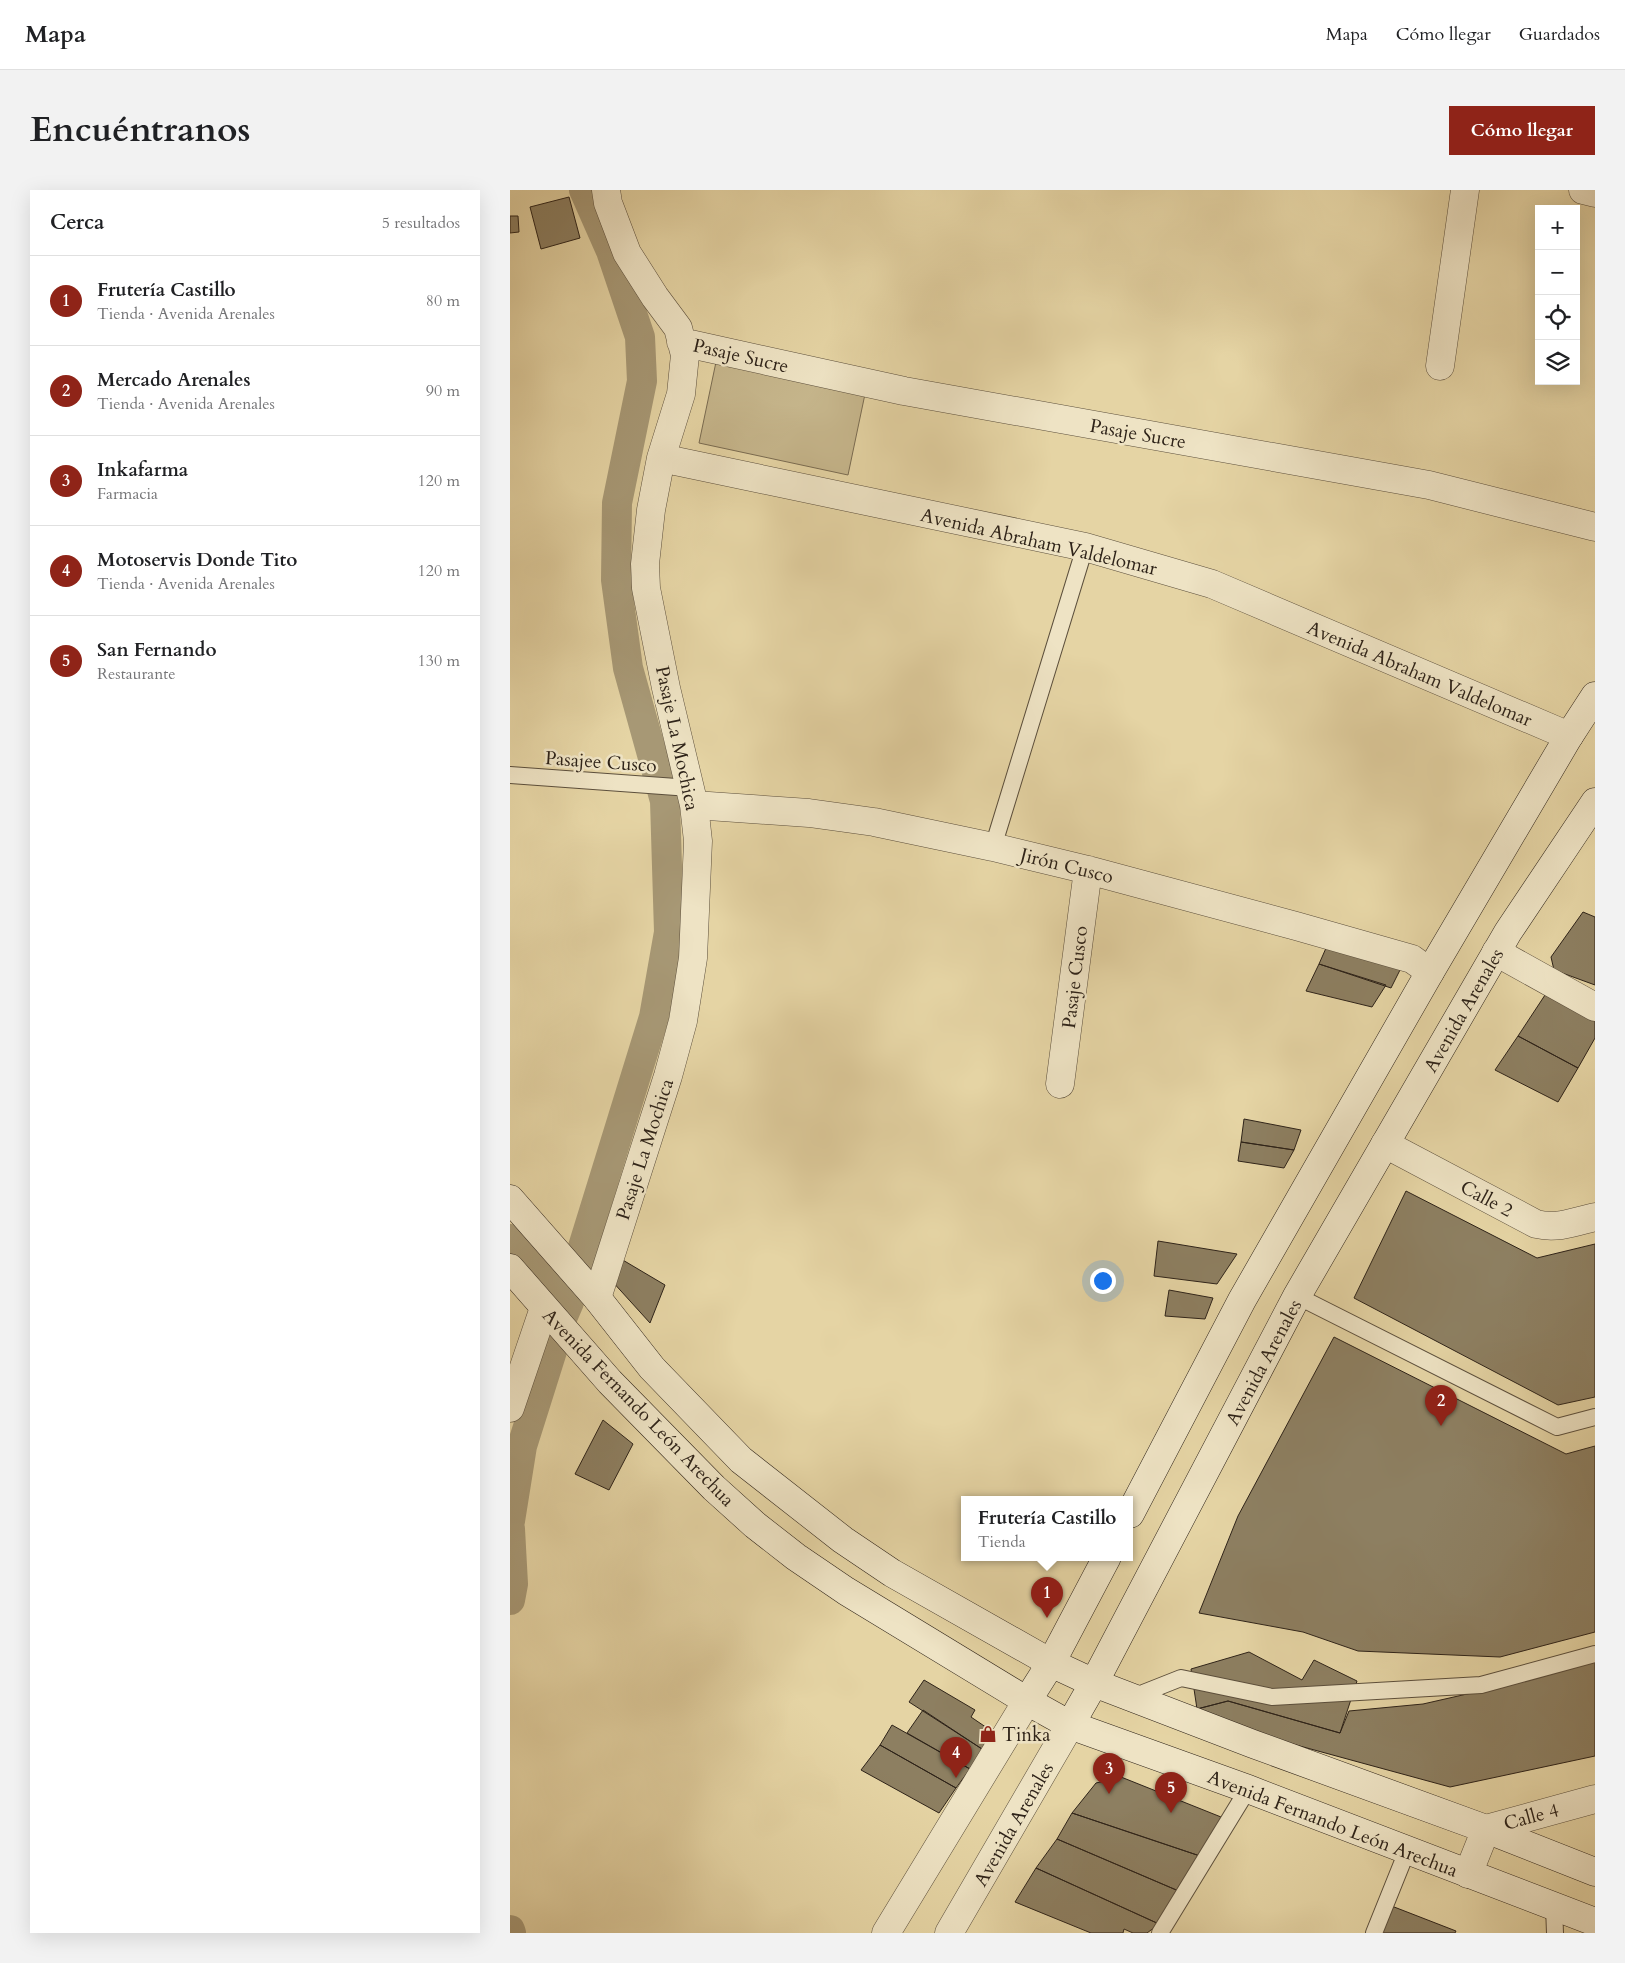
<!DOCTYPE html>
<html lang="es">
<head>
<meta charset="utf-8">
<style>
	body { margin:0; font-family:Cardo,serif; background:#f2f2f2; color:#202124 }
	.controls { position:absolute; right:15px; top:15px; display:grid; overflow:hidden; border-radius:0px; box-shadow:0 5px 20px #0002 }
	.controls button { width:45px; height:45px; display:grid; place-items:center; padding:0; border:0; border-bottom:1px solid #e0e0e0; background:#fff; color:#202124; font:25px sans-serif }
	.you { position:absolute; left:592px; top:1090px; width:18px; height:18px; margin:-12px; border:4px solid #fff; border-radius:50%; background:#1a73e8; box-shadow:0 0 0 8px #1a73e833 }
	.badge { display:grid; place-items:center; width:32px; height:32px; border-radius:50%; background:#8f2418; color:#fff; font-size:16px; font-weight:700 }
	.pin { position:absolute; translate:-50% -41px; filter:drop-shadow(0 1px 2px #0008) }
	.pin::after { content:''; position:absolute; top:26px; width:18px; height:15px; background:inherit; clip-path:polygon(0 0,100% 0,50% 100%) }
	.popup { position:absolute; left:451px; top:1306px; width:172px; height:65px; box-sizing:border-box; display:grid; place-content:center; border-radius:0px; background:#fff; filter:drop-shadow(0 1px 4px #0005); font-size:16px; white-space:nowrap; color:#757577 }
	.popup b { font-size:19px; color:#202124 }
	.popup::after { content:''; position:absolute; left:50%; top:100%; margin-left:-10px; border:10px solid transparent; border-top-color:#fff }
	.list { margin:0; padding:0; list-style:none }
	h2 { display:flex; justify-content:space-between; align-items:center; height:65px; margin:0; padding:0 20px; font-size:21px }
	h2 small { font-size:16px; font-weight:400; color:#757577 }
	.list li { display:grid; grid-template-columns:32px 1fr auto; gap:15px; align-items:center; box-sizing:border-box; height:90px; padding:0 20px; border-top:1px solid #e0e0e0 }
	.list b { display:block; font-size:19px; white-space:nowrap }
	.list p { margin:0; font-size:16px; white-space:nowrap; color:#757577 }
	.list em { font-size:16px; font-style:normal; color:#757577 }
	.icon { flex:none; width:28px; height:28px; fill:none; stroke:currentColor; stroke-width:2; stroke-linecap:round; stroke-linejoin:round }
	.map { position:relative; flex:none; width:1085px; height:1743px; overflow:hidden; border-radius:0px }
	header { display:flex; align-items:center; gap:30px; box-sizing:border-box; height:70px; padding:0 25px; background:#fff; border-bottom:1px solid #e0e0e0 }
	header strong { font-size:24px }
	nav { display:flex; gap:28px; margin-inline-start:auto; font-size:18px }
	.intro { display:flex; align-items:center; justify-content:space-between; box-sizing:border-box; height:120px; padding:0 30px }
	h1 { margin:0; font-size:35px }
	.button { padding:12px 22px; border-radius:0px; background:#8f2418; color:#fff; font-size:18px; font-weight:700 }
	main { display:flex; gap:30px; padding:0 30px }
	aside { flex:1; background:#fff; border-radius:0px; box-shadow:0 5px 20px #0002 }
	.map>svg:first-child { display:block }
</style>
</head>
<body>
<header>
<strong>Mapa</strong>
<nav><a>Mapa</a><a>Cómo llegar</a><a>Guardados</a></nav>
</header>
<div class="intro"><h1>Encuéntranos</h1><a class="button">Cómo llegar</a></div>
<main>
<aside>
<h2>Cerca<small>5 resultados</small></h2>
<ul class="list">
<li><span class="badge">1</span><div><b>Frutería Castillo</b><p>Tienda · Avenida Arenales</p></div><em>80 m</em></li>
<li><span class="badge">2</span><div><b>Mercado Arenales</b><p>Tienda · Avenida Arenales</p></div><em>90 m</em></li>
<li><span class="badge">3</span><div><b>Inkafarma</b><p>Farmacia</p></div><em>120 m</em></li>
<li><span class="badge">4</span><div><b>Motoservis Donde Tito</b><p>Tienda · Avenida Arenales</p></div><em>120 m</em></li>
<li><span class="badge">5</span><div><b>San Fernando</b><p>Restaurante</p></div><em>130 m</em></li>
</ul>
</aside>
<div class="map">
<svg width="1085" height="1743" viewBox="0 0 1085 1743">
	<rect width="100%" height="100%" fill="#e5d4a4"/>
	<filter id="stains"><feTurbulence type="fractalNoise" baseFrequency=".004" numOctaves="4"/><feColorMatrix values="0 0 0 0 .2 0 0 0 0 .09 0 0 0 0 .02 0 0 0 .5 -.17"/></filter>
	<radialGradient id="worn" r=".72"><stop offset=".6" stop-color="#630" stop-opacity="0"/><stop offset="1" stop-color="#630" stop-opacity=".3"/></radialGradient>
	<!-- green -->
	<path fill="#c6b68c" stroke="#7a6c52" d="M 206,172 L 355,204 L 338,285 L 189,253 Z"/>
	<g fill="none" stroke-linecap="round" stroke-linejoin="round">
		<!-- canal -->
		<path stroke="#a79875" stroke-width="30" d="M 0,1049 L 59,1112
			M 0,1331 L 12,1256 L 53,1126 L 59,1112 L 73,1057 L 144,827 L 159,742 L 155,611 L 118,478 L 106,390 L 107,313 L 132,191 L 130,147 L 101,61 L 74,0
			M 0,1339 L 3,1394 L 0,1410
			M 0,1740 L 1,1743"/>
	</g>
	<!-- building -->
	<path fill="#8d7f61" stroke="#2e2319" d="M 59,7 L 70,48 L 31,59 L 20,17 Z
		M 0,26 L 8,26 L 9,42 L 0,43 Z
		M 1073,722 L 1085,727 L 1085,795 L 1044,780 L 1041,767 Z
		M 820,749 L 893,774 L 881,798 L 809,774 Z
		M 809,774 L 876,795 L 862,817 L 796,801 Z
		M 1037,802 L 1085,829 L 1085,848 L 1068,878 L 1008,846 Z
		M 1008,846 L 1068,878 L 1048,912 L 985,880 Z
		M 734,929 L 791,940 L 784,960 L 731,952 Z
		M 731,952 L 784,960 L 774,978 L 728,971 Z
		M 896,1001 L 1027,1068 L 1085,1054 L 1085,1207 L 1048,1215 L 844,1108 Z
		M 648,1051 L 727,1064 L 707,1094 L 644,1086 Z
		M 106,1066 L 155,1095 L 140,1133 L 101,1090 Z
		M 659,1100 L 703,1108 L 695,1129 L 655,1126 Z
		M 824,1147 L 1056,1264 L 1085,1256 L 1085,1442 L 990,1467 L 848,1461 L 793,1442 L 689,1423 L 728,1326 Z
		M 93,1230 L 123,1254 L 99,1300 L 65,1284 Z
		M 739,1462 L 792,1490 L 804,1470 L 847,1491 L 830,1543 L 718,1511 L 687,1519 L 681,1479 Z
		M 1085,1472 L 1085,1566 L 940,1597 L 687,1528 L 687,1519 L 718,1511 L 830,1543 L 839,1521 L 913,1514 L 979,1499 Z
		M 414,1490 L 465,1520 L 461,1527 L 483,1542 L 472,1559 L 399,1512 Z
		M 413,1520 L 472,1559 L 460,1579 L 397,1543 Z
		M 382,1535 L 460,1579 L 446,1598 L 370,1555 Z
		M 370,1555 L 446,1598 L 429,1623 L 351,1580 Z
		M 611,1587 L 711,1627 L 693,1667 L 562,1623 L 586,1593 Z
		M 562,1623 L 693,1667 L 671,1702 L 547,1649 Z
		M 547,1649 L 671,1702 L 649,1734 L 526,1678 Z
		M 526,1678 L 649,1734 L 637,1743 L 623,1743 L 614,1739 L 613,1743 L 581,1743 L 505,1712 Z
		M 879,1715 L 946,1741 L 945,1743 L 868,1743 Z"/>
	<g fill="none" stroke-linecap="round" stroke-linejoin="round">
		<!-- lane casing -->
		<g stroke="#5c4f3c" stroke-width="18">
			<path id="lane" d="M 0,585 L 180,598
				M 483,657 L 575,357
				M 787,1106 L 1047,1237 L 1085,1227
				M 623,1507 L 671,1488 L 762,1507 L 971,1495 L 1085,1464
				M 1044,1716 L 1045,1743
				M 650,1743 L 738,1599
				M 864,1743 L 897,1661"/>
		</g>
		<!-- street casing -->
		<g stroke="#5c4f3c" stroke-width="29">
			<path id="street" d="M 1073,0 L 1085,3
				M 171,152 L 394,201 L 919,295 L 1085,337
				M 930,176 L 955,0
				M 151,268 L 575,357 L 702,394 L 1059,546
				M 184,615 L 299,623 L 364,632 L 483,657 L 578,680 L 786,736 L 902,769 L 920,782
				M 986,762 L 1085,817
				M 550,894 L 578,680
				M 875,954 L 1026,1034 C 1047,1039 1065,1032 1085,1027
				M 87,1108 L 158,886 L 173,831 L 183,768 L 188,651 L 184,615 L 156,498 L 136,398 L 135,374 L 141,320 L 151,268 L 171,204 L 175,165 L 168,138 L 145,107 L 117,63 L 98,13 L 96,0
				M 0,1218 L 34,1118
				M 958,1684 L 976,1639 L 1085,1609
				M 376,1743 L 517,1511
				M 439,1743 L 560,1535"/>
		</g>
		<!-- secondary casing -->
		<g stroke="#2e2319" stroke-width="29">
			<path id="secondary" d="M 0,1009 L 87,1108 L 142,1178 L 231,1270 L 333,1350 L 382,1383 L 541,1473 L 584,1493 L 743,1554 L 976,1639 L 1085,1682
				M 0,1078 L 100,1192 L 204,1298 L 245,1335 L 286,1367 L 336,1401 L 517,1511 L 560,1535 L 738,1599 L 1085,1732
				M 620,1324 L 732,1110 L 920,782 L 1059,546 L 1085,506
				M 517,1511 L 541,1473 L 597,1367
				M 560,1535 L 584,1493 L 787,1106 L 998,742 L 1085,612"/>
		</g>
		<!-- lane -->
		<use href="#lane" stroke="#eee3c4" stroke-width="16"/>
		<!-- street -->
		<use href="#street" stroke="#eee3c4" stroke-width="28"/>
		<!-- secondary -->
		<use href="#secondary" stroke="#eee3c4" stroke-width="28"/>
	</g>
	<!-- icons -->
	<defs>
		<g id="shop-bare" transform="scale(1.35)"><path d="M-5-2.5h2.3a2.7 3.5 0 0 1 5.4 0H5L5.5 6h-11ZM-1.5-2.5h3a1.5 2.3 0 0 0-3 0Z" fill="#8f2418" stroke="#eee3c4" stroke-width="2.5" paint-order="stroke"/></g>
	</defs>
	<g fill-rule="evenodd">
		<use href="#shop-bare" x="478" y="1544"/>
	</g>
	<g text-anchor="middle" stroke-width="5" stroke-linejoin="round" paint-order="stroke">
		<!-- street labels -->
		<g font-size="19" fill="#2e2319" stroke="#eee3c4">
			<text transform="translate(231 165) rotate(13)" y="7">Pasaje Sucre</text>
			<text transform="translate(628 243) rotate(10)" y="7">Pasaje Sucre</text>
			<text transform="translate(529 351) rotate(13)" y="7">Avenida Abraham Valdelomar</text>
			<text transform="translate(910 483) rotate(23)" y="7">Avenida Abraham Valdelomar</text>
			<text transform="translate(168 548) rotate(78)" y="7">Pasaje La Mochica</text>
			<text transform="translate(91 571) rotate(4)" y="7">Pasajee Cusco</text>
			<text transform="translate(557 675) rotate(14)" y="7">Jirón Cusco</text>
			<text transform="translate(564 787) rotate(-83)" y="7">Pasaje Cusco</text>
			<text transform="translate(953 820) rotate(-60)" y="7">Avenida Arenales</text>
			<text transform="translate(134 959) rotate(-72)" y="7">Pasaje La Mochica</text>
			<text transform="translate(977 1008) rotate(28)" y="7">Calle 2</text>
			<text transform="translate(753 1172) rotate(-62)" y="7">Avenida Arenales</text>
			<text transform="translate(129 1217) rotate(46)" y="7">Avenida Fernando León Arechua</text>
			<text transform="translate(1021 1626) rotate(-15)" y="7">Calle 4</text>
			<text transform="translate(823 1633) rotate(21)" y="7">Avenida Fernando León Arechua</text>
			<text transform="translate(503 1634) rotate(-60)" y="7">Avenida Arenales</text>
		</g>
		<!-- poi labels -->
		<g font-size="19" fill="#2e2319" stroke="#eee3c4" text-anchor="start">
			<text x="492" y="1551">Tinka</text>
		</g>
	</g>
	<rect width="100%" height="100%" filter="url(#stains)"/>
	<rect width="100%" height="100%" fill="url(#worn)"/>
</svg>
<div class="controls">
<button>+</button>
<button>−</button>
<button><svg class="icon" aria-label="locate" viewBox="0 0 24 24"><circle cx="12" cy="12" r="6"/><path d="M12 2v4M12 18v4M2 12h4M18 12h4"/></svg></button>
<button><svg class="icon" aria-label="layers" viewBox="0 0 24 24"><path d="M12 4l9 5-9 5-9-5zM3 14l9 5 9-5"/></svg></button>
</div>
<div class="you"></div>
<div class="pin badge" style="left:537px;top:1428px">1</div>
<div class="popup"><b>Frutería Castillo</b>Tienda</div>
<div class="pin badge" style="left:931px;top:1236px">2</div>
<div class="pin badge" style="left:599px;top:1604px">3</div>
<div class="pin badge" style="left:446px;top:1588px">4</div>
<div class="pin badge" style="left:661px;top:1623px">5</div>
</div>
</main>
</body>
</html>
